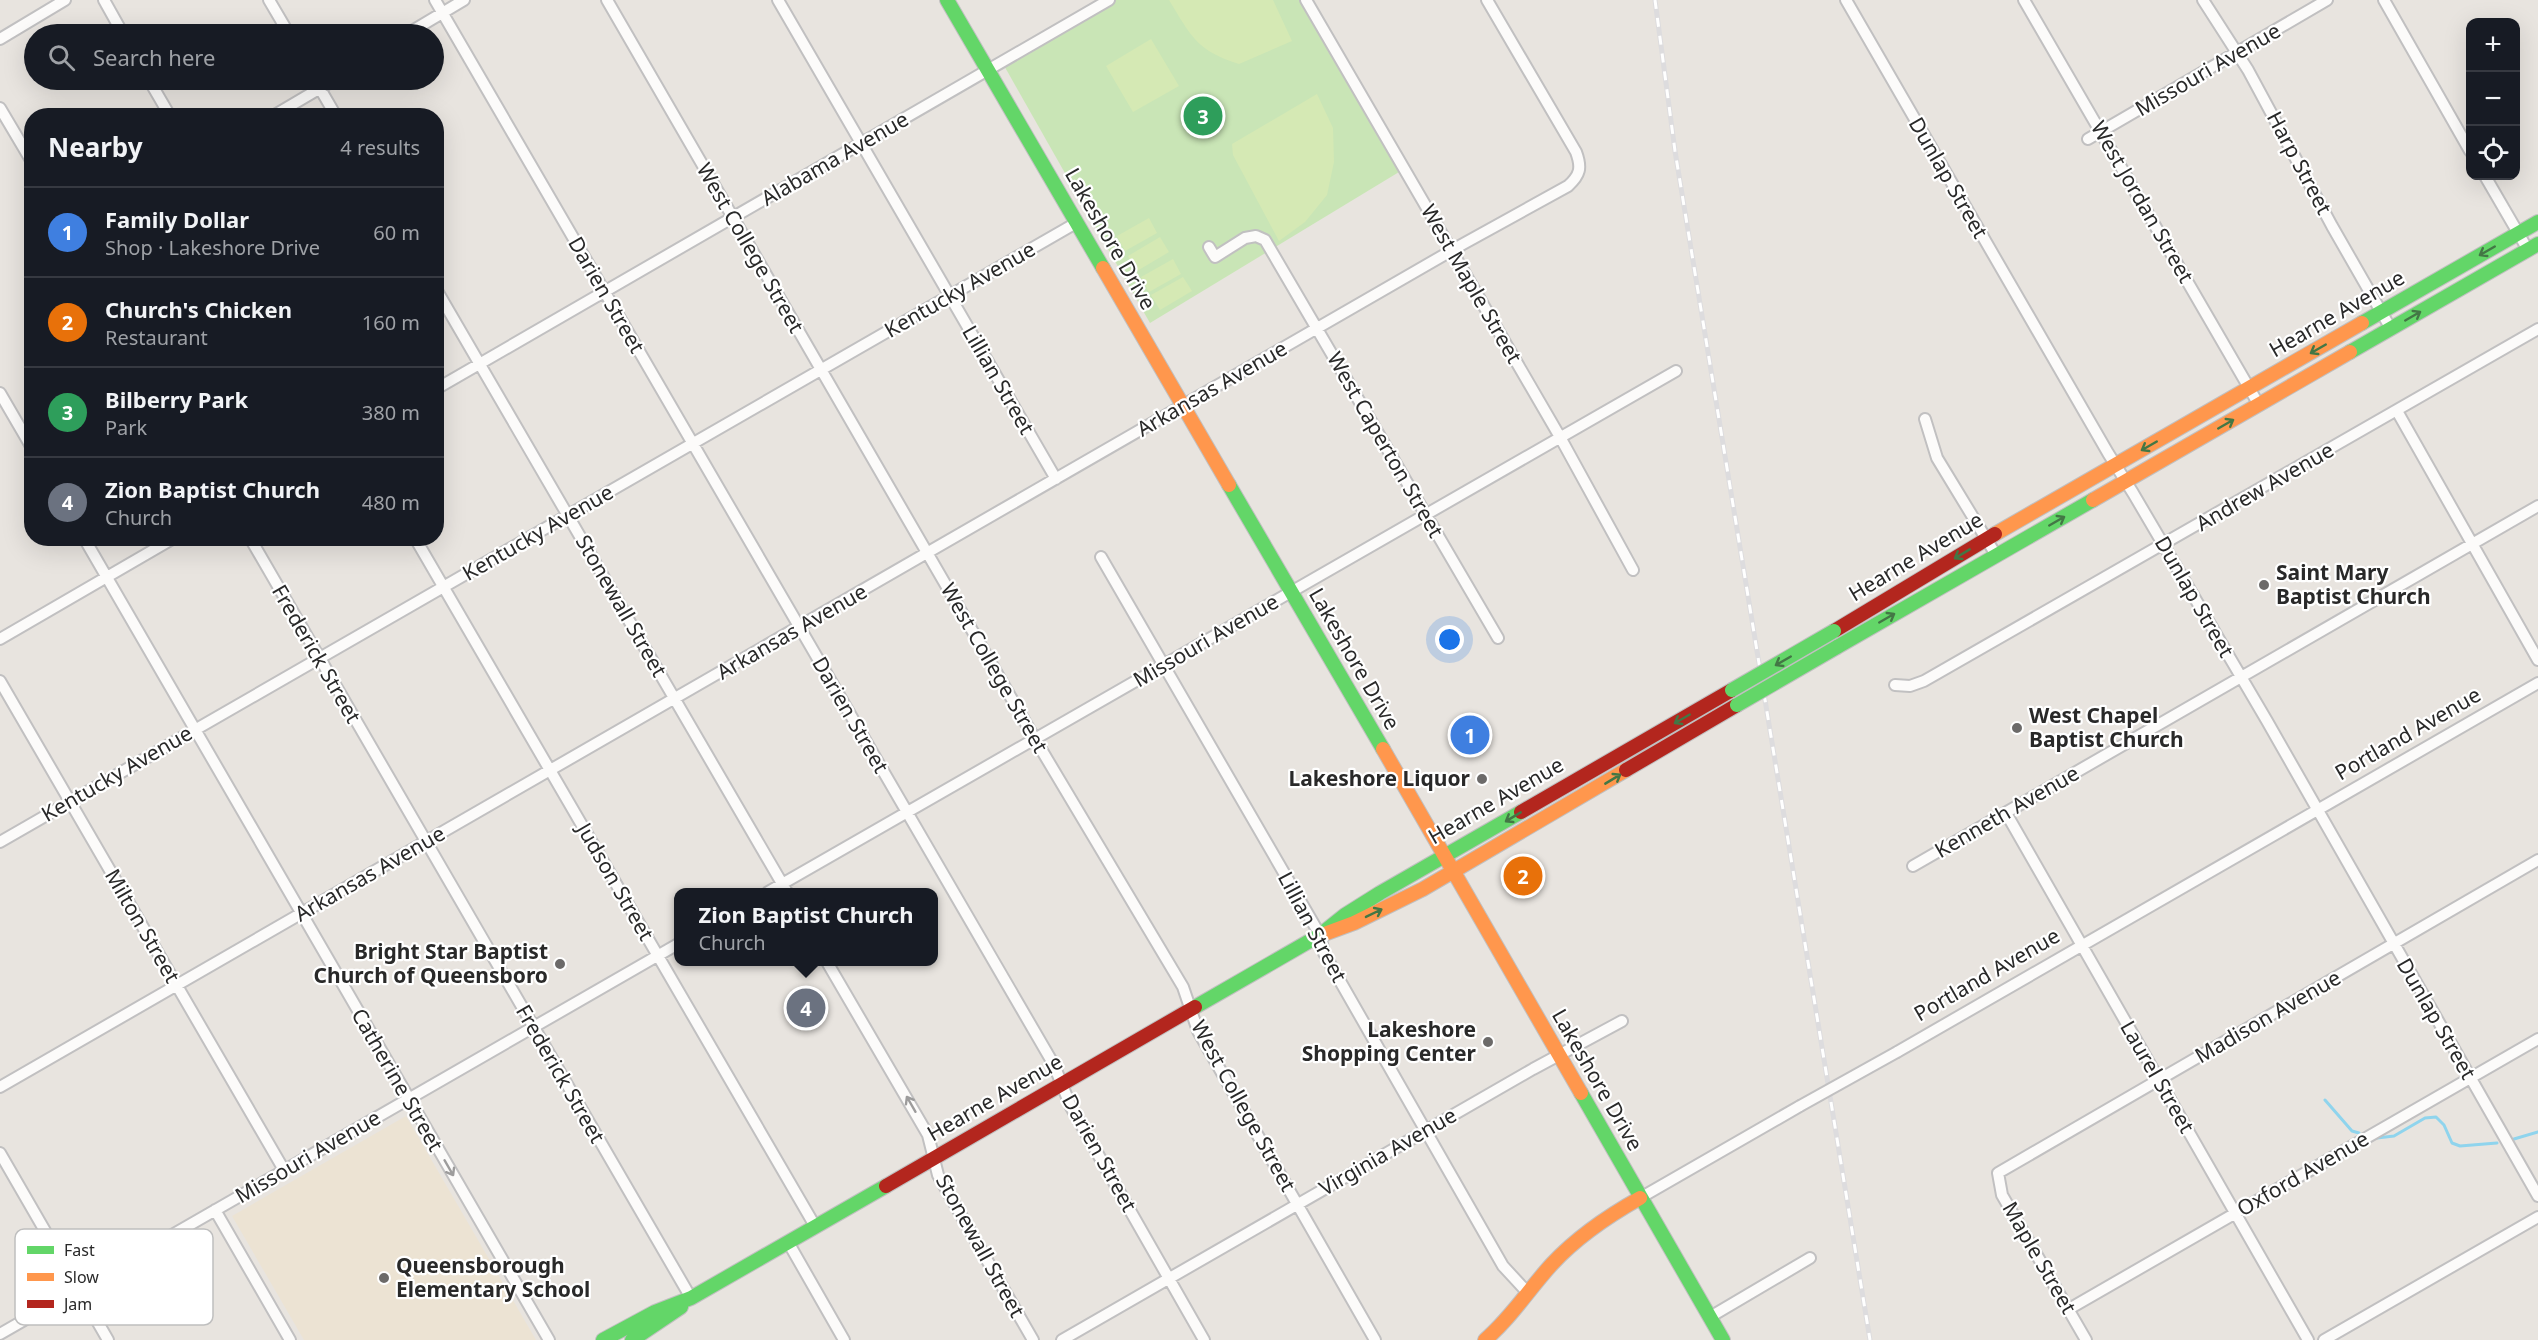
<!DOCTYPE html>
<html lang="en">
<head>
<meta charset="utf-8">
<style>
	body { margin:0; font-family:"Noto Sans",sans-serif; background:#20242c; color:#f1f3f6 }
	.controls { position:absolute; right:18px; top:18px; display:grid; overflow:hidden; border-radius:12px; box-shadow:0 6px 24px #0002 }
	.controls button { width:54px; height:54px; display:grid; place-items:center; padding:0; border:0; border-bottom:2px solid #363941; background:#171b24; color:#f1f3f6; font:30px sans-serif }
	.you { position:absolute; left:1450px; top:640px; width:21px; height:21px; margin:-15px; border:4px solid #fff; border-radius:50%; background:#1a73e8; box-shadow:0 0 0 9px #1a73e833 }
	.badge { display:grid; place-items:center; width:39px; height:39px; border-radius:50%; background:#7c3aed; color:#fff; font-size:20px; font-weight:700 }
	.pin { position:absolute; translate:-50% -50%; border:3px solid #fff; box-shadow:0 2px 6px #0006 }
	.popup { position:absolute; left:674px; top:888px; width:264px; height:78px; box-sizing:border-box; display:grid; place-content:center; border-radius:12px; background:#171b24; filter:drop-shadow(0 2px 4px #0005); font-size:20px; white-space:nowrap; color:#9ea1a6 }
	.popup b { font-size:22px; color:#f1f3f6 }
	.popup::after { content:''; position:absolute; left:50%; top:100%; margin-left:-12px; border:12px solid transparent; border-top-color:#171b24 }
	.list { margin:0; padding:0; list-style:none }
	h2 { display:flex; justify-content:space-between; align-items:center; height:78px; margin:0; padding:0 24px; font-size:26px }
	h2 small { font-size:20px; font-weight:400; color:#9ea1a6 }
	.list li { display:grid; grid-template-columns:39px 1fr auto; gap:18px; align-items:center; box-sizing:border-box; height:90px; padding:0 24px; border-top:2px solid #363941 }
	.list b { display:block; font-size:22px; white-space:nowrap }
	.list p { margin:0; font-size:20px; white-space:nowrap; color:#9ea1a6 }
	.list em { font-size:20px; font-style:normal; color:#9ea1a6 }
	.icon { flex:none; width:33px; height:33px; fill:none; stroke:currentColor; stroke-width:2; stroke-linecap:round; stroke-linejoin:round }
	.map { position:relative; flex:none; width:2538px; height:1340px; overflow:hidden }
	.search { position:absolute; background:#171b24; box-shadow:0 6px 24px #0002; left:24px; top:24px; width:420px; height:66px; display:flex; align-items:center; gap:15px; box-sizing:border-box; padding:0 21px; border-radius:33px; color:#9ea1a6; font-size:22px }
	.panel { position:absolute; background:#171b24; box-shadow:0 6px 24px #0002; left:24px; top:108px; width:420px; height:438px; border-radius:24px }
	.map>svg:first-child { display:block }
</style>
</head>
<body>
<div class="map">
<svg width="2538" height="1340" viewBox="0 0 2538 1340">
	<rect width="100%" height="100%" fill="#e8e4df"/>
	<!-- education -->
	<path fill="#ece3d3" d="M 406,1116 L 536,1340 L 304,1340 L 232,1216 Z"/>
	<!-- green -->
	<path fill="#c9e5b6" d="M 1110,0 L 1306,0 L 1404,169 L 1150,323 L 1002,62 Z"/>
	<!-- pitch -->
	<path fill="#d5e9b4" d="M 1169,0 L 1273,0 L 1292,41 L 1239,64 C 1197,51 1191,36 1169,0 Z
		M 1151,39 L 1179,86 L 1133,112 L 1106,66 Z
		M 1317,94 L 1333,128 L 1334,162 L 1327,195 L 1305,222 L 1279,241 L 1233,155 L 1232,144 Z
		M 1149,218 L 1157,233 L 1125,251 L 1117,236 Z
		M 1160,237 L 1169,252 L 1137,271 L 1128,256 Z
		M 1173,259 L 1181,274 L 1149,292 L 1141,277 Z
		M 1183,277 L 1192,291 L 1160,310 L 1151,295 Z"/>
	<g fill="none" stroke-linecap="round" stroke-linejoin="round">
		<!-- stream -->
		<path stroke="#8fd4ed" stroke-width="3" d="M 2325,1100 L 2352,1131 L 2359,1133
			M 2377,1138 L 2394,1136 L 2425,1118 L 2436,1117 L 2444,1125 L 2452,1143 L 2460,1146 L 2497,1143
			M 2514,1139 L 2538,1132"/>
		<!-- street casing -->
		<g stroke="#c1c0c1" stroke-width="14">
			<path id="street" d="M 104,0 L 123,34
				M 269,0 L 289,34
				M 435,0 L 1054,1065 L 1071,1107 L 1204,1340
				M 607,0 L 1035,739 L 1183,987 L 1198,1031 L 1375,1340
				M 778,0 L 1056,479
				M 1306,0 L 1560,437 L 1633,570
				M 1846,0 L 2108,453 L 2133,493 L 2267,721 L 2538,1196
				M 2024,0 L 2259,405
				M 2203,0 L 2248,70 L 2332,226 L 2391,329
				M 2384,0 L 2470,151
				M 407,34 L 464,0
				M 0,39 L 65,0
				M 149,80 L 170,116
				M 315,80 L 336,116
				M 0,108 L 32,162
				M 273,116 L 334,80
				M 2088,139 L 2327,0
				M 2485,176 L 2528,250
				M 1209,247 L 1215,257 L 1245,238 L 1256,236 L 1265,240 L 1498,638
				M 436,289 L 787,892
				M 436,389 L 1109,0
				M 0,393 L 32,448
				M 2397,411 L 2538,660
				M 1925,419 L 1937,458 L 1996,555
				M 84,538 L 549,1340
				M 250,538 L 691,1298
				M 415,538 L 815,1226
				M 1101,557 L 1320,935 L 1324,953 L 1503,1266 L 1528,1293
				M 0,639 L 174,538
				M 0,681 L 284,1170
				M 1895,685 L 1910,686 L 1924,681 L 2538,329
				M 2006,813 L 2308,1340
				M 0,842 L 1076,223
				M 1913,866 L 2538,506
				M 768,892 L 1676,371
				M 827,962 L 928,1135 L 938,1175 L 1033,1340
				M 1897,1052 L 2538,683
				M 0,1087 L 1463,244 L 1568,186 C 1580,175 1582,168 1576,152 L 1487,0
				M 0,1153 L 108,1340
				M 1640,1198 L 1800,1106
				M 215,1210 L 290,1340
				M 788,1242 L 844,1340
				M 2069,1309 L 2538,1039
				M 1710,1317 L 1810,1258
				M 0,1334 L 678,944
				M 1062,1340 L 1533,1069 L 1622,1021
				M 2086,1340 L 2002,1195 L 1998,1173 L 2538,860
				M 2324,1340 L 2538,1217"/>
		</g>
		<!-- fast casing -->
		<g stroke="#c1c0c1" stroke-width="16">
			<path id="fast" d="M 947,0 L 1103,268
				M 2362,323 L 2538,222
				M 2350,352 L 2538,244
				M 1229,485 L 1383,749
				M 1837,647 L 2093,500
				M 1195,1007 L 1320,935 L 1345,915 L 1380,893 L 1521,812
				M 1581,1093 L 1723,1340
				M 603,1340 L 655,1312 L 691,1298 L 886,1186
				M 632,1340 L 681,1307"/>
		</g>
		<!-- slow casing -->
		<g stroke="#c1c0c1" stroke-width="16">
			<path id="slow" d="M 1103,268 L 1229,485
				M 2093,500 L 2350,352
				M 1995,534 L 2362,323
				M 1383,749 L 1581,1093
				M 1327,933 L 1354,923 L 1423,889 L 1626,770
				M 1485,1340 C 1511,1318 1529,1289 1552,1264 C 1577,1237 1608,1216 1640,1198"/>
		</g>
		<!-- jam casing -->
		<g stroke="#c1c0c1" stroke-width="16">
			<path id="jam" d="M 1834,631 L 1995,534
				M 1626,770 L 1737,705
				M 1521,812 L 1732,690
				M 886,1186 L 1195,1007"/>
		</g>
		<!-- street -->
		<use href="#street" stroke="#fcfbfa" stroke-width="10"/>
		<!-- fast -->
		<use href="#fast" stroke="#63d668" stroke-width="14"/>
		<!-- slow -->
		<use href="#slow" stroke="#ff974d" stroke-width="14"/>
		<!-- jam -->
		<use href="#jam" stroke="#b3261e" stroke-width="14"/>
		<!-- rail casing -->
		<g stroke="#dddcde" stroke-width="5">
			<path id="rail" d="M 1655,0 L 1675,151 L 1870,1340"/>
		</g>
		<!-- rail -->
		<use href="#rail" stroke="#fff" stroke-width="3" stroke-dasharray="9" stroke-linecap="butt"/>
		<!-- street-bridge casing -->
		<g stroke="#c1c0c1" stroke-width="14" stroke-linecap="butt">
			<path id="street-bridge" d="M 1800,1106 L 1897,1052"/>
		</g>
		<!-- fast-bridge casing -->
		<g stroke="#c1c0c1" stroke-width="16" stroke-linecap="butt">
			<path id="fast-bridge" d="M 1732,690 L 1834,631
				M 1737,705 L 1837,647"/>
		</g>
		<!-- street-bridge -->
		<use href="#street-bridge" stroke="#fcfbfa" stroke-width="10"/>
		<!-- fast-bridge -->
		<use href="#fast-bridge" stroke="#63d668" stroke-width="14"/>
	</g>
	<!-- one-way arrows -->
	<defs><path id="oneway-shaft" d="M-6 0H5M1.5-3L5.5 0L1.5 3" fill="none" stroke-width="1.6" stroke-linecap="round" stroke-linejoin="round" transform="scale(1.5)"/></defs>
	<g stroke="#437745">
		<use href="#oneway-shaft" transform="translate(2487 251) rotate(150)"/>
		<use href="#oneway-shaft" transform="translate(2413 316) rotate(-30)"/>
		<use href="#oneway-shaft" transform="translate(2318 349) rotate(150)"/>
		<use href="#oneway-shaft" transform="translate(2226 424) rotate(-30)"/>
		<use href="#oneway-shaft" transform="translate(2149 446) rotate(150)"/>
		<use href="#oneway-shaft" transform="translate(2057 521) rotate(-30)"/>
		<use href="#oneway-shaft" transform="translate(1962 554) rotate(149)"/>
		<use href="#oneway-shaft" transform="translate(1887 618) rotate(-30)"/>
		<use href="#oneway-shaft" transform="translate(1783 661) rotate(150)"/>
		<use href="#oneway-shaft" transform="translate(1682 719) rotate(150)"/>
		<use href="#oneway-shaft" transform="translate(1613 779) rotate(-31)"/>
		<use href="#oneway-shaft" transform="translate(1513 817) rotate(149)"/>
		<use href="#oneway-shaft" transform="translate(1374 913) rotate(-26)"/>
	</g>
	<g stroke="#9d9c9c">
		<use href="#oneway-shaft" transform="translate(911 1104) rotate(-120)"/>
		<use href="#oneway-shaft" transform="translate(449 1168) rotate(60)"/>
	</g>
	<!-- markers -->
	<g fill="#6c6a69" stroke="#fff" stroke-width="2">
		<circle cx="2264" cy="585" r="6"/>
		<circle cx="2017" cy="728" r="6"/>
		<circle cx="1482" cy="779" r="6"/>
		<circle cx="560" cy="964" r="6"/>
		<circle cx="1488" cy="1042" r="6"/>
		<circle cx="384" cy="1278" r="6"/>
	</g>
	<g text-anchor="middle" stroke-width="4.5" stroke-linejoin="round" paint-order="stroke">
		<!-- street labels -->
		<g font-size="21" fill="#292929" stroke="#fff">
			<text transform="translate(2208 70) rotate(-30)" y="7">Missouri Avenue</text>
			<text transform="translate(835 159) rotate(-30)" y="7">Alabama Avenue</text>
			<text transform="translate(2299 163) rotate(62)" y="7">Harp Street</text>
			<text transform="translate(1948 178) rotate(60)" y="7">Dunlap Street</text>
			<text transform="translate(2142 202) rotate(60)" y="7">West Jordan Street</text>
			<text transform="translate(1110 239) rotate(60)" y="7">Lakeshore Drive</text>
			<text transform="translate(750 248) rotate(60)" y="7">West College Street</text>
			<text transform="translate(1471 284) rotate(60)" y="7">West Maple Street</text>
			<text transform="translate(960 290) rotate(-30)" y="7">Kentucky Avenue</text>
			<text transform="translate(606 295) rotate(60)" y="7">Darien Street</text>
			<text transform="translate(2337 314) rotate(-30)" y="7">Hearne Avenue</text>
			<text transform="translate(998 380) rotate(60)" y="7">Lillian Street</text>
			<text transform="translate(1212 389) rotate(-30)" y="7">Arkansas Avenue</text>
			<text transform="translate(1385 445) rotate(60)" y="7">West Caperton Street</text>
			<text transform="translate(2265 487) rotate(-30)" y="7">Andrew Avenue</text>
			<text transform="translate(538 533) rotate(-30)" y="7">Kentucky Avenue</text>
			<text transform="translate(1916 557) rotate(-31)" y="7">Hearne Avenue</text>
			<text transform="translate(2194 597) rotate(60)" y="7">Dunlap Street</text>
			<text transform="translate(621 606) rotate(60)" y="7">Stonewall Street</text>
			<text transform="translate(792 632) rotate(-30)" y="7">Arkansas Avenue</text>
			<text transform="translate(1206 641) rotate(-30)" y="7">Missouri Avenue</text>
			<text transform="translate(316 654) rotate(60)" y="7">Frederick Street</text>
			<text transform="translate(1354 659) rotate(60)" y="7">Lakeshore Drive</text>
			<text transform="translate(994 668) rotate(60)" y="7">West College Street</text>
			<text transform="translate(850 715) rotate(60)" y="7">Darien Street</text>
			<text transform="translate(2408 734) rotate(-30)" y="7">Portland Avenue</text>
			<text transform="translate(117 774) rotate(-30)" y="7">Kentucky Avenue</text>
			<text transform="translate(1496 801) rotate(-30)" y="7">Hearne Avenue</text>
			<text transform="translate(2007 812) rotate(-30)" y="7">Kenneth Avenue</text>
			<text transform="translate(370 874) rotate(-30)" y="7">Arkansas Avenue</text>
			<text transform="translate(615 882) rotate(60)" y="7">Judson Street</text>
			<text transform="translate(142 926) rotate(60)" y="7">Milton Street</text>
			<text transform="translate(1312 927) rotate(62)" y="7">Lillian Street</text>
			<text transform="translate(1987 975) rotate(-30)" y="7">Portland Avenue</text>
			<text transform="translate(2268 1017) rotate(-30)" y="7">Madison Avenue</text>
			<text transform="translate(2436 1019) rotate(60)" y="7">Dunlap Street</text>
			<text transform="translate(560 1074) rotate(60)" y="7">Frederick Street</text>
			<text transform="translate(2157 1077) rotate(60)" y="7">Laurel Street</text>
			<text transform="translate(397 1080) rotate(60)" y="7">Catherine Street</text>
			<text transform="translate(1597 1080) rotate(60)" y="7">Lakeshore Drive</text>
			<text transform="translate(995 1098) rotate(-30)" y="7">Hearne Avenue</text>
			<text transform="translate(1243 1106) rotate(61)" y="7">West College Street</text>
			<text transform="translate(1388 1152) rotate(-30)" y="7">Virginia Avenue</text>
			<text transform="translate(1099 1153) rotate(61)" y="7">Darien Street</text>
			<text transform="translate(308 1157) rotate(-30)" y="7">Missouri Avenue</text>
			<text transform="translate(2303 1174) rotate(-30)" y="7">Oxford Avenue</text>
			<text transform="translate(980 1246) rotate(61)" y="7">Stonewall Street</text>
			<text transform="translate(2039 1258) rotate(60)" y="7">Maple Street</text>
		</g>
		<!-- poi labels -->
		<g font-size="21" font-weight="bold" fill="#292929" stroke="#fff" text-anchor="start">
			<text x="2276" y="580">Saint Mary<tspan x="2276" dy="24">Baptist Church</tspan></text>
			<text x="2029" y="723">West Chapel<tspan x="2029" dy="24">Baptist Church</tspan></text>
			<text x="1470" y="786" text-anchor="end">Lakeshore Liquor</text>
			<text x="548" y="959" text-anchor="end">Bright Star Baptist<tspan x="548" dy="24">Church of Queensboro</tspan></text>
			<text x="1476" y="1037" text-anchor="end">Lakeshore<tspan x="1476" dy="24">Shopping Center</tspan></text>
			<text x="396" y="1273">Queensborough<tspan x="396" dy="24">Elementary School</tspan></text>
		</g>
	</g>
	<!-- legend -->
	<rect x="15" y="1229" width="198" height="96" rx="9" fill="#fff" stroke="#bfbfbf" stroke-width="1.5"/>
	<rect x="27" y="1246" width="27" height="8" fill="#63d668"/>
	<rect x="27" y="1273" width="27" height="8" fill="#ff974d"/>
	<rect x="27" y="1300" width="27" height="8" fill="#b3261e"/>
	<g font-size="16" fill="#292929">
		<text x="64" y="1256">Fast</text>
		<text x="64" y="1283">Slow</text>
		<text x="64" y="1310">Jam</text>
	</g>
</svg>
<div class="controls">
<button>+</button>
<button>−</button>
<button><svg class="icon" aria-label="locate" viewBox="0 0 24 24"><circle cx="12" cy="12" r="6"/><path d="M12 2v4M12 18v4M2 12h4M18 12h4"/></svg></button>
</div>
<div class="you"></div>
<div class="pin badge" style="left:1470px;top:735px;background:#3f7fe0">1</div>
<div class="pin badge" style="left:1523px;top:876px;background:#e8710a">2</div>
<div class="pin badge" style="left:1203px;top:116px;background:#2e9e5b">3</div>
<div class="pin badge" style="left:806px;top:1008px;background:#6b7280">4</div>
<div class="popup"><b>Zion Baptist Church</b>Church</div>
<div class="search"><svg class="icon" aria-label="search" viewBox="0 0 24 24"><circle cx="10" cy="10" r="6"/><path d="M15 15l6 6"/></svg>Search here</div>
<section class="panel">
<h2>Nearby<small>4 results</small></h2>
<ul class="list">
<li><span class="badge" style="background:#3f7fe0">1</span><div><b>Family Dollar</b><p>Shop · Lakeshore Drive</p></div><em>60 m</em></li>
<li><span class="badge" style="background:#e8710a">2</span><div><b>Church's Chicken</b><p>Restaurant</p></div><em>160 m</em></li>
<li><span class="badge" style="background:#2e9e5b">3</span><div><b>Bilberry Park</b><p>Park</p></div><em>380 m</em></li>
<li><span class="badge" style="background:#6b7280">4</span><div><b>Zion Baptist Church</b><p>Church</p></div><em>480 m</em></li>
</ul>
</section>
</div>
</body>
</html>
